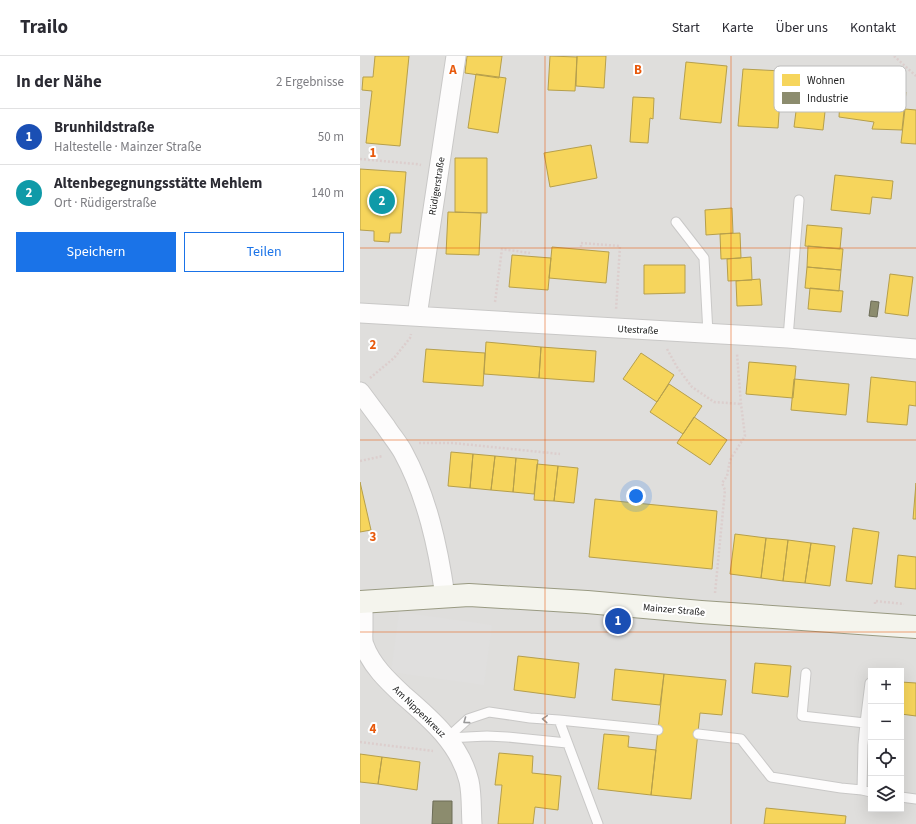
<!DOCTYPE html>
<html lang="de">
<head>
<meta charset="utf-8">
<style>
	body { margin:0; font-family:"Source Sans 3",sans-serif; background:#f2f2f3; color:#2b2b33 }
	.controls { position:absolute; right:12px; bottom:12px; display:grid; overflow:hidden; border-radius:0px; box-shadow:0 4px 16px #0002 }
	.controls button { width:36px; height:36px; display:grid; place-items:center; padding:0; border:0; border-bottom:1px solid #e1e1e2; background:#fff; color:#2b2b33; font:20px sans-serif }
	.you { position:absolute; left:276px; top:440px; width:14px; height:14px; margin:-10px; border:3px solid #fff; border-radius:50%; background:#1a73e8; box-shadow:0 0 0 6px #1a73e833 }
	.badge { display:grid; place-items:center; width:26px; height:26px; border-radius:50%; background:#1a73e8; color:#fff; font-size:13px; font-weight:700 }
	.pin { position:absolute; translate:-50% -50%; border:2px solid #fff; box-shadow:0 1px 4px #0006 }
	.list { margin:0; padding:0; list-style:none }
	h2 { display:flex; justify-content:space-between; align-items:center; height:52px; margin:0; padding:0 16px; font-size:17px }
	h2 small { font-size:13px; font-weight:400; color:#7c7c81 }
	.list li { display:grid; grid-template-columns:26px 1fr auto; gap:12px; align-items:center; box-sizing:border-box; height:56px; padding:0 16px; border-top:1px solid #e1e1e2 }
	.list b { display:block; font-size:15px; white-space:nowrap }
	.list p { margin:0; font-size:13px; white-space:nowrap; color:#7c7c81 }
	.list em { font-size:13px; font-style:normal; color:#7c7c81 }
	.actions { display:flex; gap:8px; padding:12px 16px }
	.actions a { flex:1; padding:9px 0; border:1px solid #1a73e8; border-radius:0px; text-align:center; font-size:14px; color:#1a73e8 }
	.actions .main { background:#1a73e8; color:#fff }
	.icon { flex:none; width:22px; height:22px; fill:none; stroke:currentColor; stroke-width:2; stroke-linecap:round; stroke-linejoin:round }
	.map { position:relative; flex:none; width:556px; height:768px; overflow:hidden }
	header { display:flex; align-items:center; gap:24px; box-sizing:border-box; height:56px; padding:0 20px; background:#fff; border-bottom:1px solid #e1e1e2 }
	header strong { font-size:19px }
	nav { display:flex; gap:22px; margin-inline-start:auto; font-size:14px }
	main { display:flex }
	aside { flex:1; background:#fff }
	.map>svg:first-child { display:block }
</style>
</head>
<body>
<header>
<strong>Trailo</strong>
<nav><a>Start</a><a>Karte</a><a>Über uns</a><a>Kontakt</a></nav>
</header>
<main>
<aside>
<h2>In der Nähe<small>2 Ergebnisse</small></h2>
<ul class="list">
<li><span class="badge" style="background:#1a4fb4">1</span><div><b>Brunhildstraße</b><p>Haltestelle · Mainzer Straße</p></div><em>50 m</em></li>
<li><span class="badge" style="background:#0f9aa8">2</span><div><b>Altenbegegnungsstätte Mehlem</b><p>Ort · Rüdigerstraße</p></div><em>140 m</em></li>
</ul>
<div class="actions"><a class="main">Speichern</a><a>Teilen</a></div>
</aside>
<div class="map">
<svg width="556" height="768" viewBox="0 0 556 768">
	<rect width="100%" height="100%" fill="#f0eeeb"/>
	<!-- residential -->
	<path fill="#dfdedc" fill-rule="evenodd" d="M 0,0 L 556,0 L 556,768 L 0,768 ZM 511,615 L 541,615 L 541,753 L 511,753 Z"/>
	<!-- parking -->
	<path fill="#e0dfde" d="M 39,556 L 132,569 L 124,629 L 31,616 Z"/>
	<!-- homes -->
	<path fill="#f6d55c" stroke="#b69f4b" d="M 15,0 L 49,0 L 40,90 L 6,87 L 12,35 L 2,34 L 3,21 L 13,21 Z
		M 107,0 L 142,0 L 139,22 L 105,17 Z
		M 190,0 L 217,1 L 215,35 L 188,34 Z
		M 217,0 L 246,0 L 244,32 L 216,30 Z
		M 326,6 L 367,10 L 361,67 L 320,63 Z
		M 383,13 L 422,15 L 418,72 L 378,70 Z
		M 441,16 L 469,19 L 463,74 L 434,71 Z
		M 116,18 L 146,22 L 138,77 L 108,72 Z
		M 481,25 L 522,29 L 522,35 L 546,36 L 542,74 L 512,73 L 514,66 L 479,61 Z
		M 273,41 L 294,42 L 293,63 L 290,62 L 288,87 L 270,86 Z
		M 545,53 L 556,54 L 556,88 L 541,87 Z
		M 231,89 L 237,122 L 190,131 L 184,97 Z
		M 95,102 L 127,102 L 127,157 L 95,156 Z
		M 0,113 L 46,116 L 41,177 L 30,177 L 29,186 L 14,185 L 14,175 L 0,174 Z
		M 475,119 L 533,125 L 531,143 L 512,141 L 510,158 L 471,154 Z
		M 372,152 L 373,177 L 346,179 L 345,154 Z
		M 88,156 L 121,157 L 119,199 L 86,198 Z
		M 447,169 L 482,172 L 480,193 L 445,190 Z
		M 380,177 L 381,202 L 361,203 L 360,178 Z
		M 448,190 L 483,193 L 481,214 L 447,211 Z
		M 192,191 L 249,196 L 246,227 L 189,222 Z
		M 152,199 L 191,202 L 188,234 L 149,231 Z
		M 391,201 L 392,224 L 368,225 L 367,203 Z
		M 284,209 L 325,209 L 325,237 L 284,238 Z
		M 447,211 L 481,214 L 479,235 L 445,232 Z
		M 530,218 L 553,221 L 548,260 L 525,257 Z
		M 400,223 L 402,249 L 377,250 L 376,225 Z
		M 450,232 L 483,235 L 481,256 L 448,253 Z
		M 126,286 L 181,291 L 179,322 L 124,318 Z
		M 181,291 L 236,295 L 234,326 L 179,322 Z
		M 66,293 L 125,297 L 123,330 L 63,326 Z
		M 281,297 L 314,319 L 297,346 L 263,323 Z
		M 389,306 L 436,310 L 433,342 L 386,338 Z
		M 511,321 L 556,326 L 556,350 L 549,349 L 547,369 L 507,366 Z
		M 434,323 L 489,328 L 486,359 L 431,354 Z
		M 309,328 L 342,350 L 323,378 L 290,356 Z
		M 334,361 L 367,384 L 350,409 L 317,387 Z
		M 91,396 L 113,398 L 110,432 L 88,430 Z
		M 113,398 L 135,400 L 131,434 L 110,432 Z
		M 135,400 L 156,402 L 153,436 L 131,434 Z
		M 156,402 L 178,404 L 174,438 L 153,436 Z
		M 177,408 L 198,410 L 194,445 L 174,444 Z
		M 198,410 L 218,412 L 214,447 L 194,445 Z
		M 0,426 L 11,474 L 0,476 Z
		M 556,427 L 556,463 L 553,463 Z
		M 235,443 L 357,455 L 352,513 L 229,501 Z
		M 493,472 L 519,476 L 512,528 L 486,525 Z
		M 375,478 L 406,482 L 401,522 L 370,518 Z
		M 406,482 L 428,484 L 423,525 L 401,522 Z
		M 428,484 L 451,487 L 445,527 L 423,525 Z
		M 451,487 L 475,490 L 470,530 L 445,527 Z
		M 538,499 L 556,501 L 556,533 L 535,531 Z
		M 158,600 L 219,607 L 215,642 L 154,634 Z
		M 395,607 L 431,610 L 428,641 L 392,637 Z
		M 255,613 L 304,618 L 300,649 L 252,644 Z
		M 304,618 L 366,624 L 362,659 L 340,657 L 331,743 L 291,739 Z
		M 541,626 L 556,627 L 556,660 L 541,658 Z
		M 244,678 L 269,680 L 268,691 L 296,694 L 291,739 L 238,733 Z
		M 139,697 L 173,700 L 172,717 L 201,720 L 198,754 L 175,751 L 173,768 L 138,768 L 142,729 L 135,729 Z
		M 0,698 L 22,701 L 18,728 L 0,726 Z
		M 22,701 L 60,706 L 57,734 L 18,728 Z
		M 406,752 L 486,760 L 485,768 L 404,768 Z"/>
	<!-- industry -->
	<path fill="#8c8c6e" stroke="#6c6c57" d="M 511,245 L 519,246 L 517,261 L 509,260 Z
		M 73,745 L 92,745 L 92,768 L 72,768 Z"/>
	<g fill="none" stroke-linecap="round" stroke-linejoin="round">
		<!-- lane casing -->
		<g stroke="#c9c8c7" stroke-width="11">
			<path id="lane" d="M 316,166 L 344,202 L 348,278
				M 428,282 L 439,144
				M 446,617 L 442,660 L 505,667 L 503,689 L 502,734 L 511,736
				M 199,664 L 298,674
				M 505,667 L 510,627
				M 338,678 L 381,683 L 411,721 L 481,732 L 502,734
				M 87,682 L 108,663 L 129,656 L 170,662 L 199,664 L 238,768
				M 87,682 L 127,680 L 147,681 L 207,687
				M 541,741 L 556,743"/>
		</g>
		<!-- street casing -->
		<g stroke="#c9c8c7" stroke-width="21">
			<path id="street" d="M 0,257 L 428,282 L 556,293
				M 57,260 L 96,0
				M 0,336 C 9,348 17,359 26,371 C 31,379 38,387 43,396 C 67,440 78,491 85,540
				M 3,546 C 3,555 3,564 3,573 C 3,578 2,584 4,589 C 11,609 28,625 43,639 C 71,663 100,688 109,725 C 112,739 111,754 112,768"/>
		</g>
		<!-- secondary casing -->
		<g stroke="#999a82" stroke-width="24">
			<path id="secondary" d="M 0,546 L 109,539 L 227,546 L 341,556 L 556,571"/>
		</g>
		<!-- path -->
		<path stroke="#dccecd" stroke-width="2.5" stroke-dasharray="2 2" stroke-linecap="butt" d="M 534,0 L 556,20
			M 0,103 L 56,108 L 61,109
			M 221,191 L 221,187 L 260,190 L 256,254
			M 135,246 L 142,193 L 170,197
			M 307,293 L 317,311 L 332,331 L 354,346 L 381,348
			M 10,322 L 34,302 L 50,282 L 51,278
			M 59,387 L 93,387 L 200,398
			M 0,405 L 23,400
			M 355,537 L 365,434 L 362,427 L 367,420 L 370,404 L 385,380 L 381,348 L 377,298
			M 515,548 L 515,545 L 544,548
			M 0,686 L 73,695"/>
		<!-- lane -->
		<use href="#lane" stroke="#fdfcfc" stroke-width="9"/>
		<!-- street -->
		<use href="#street" stroke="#fdfcfc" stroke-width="19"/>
		<!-- secondary -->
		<use href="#secondary" stroke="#f4f4ed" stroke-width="22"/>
	</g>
	<!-- one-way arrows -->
	<defs><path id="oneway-chevron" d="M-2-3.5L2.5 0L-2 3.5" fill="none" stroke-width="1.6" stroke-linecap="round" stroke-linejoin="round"/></defs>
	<g stroke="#9a9a9a">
		<use href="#oneway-chevron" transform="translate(185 663) rotate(-176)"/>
		<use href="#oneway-chevron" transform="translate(106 665) rotate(144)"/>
	</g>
	<!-- grid -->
	<path fill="none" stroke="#e8590c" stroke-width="1" stroke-opacity="0.55" d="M 185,0 L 185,768M 371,0 L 371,768M 0,192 L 556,192M 0,384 L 556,384M 0,576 L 556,576"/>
	<g text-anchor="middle" stroke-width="4" stroke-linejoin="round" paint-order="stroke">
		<!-- street labels -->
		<g font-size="10" fill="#222" stroke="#fff">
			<text transform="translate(76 130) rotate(-81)" y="4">Rüdigerstraße</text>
			<text transform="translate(278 273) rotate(3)" y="4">Utestraße</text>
			<text transform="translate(314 553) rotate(5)" y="4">Mainzer Straße</text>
			<text transform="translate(60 655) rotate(44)" y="4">Am Nippenkreuz</text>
		</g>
	</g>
	<!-- legend -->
	<rect x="414" y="10" width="132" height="46" rx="6" fill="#fff" stroke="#bdbdbd" stroke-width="1"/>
	<rect x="422" y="18" width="18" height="12" fill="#f6d55c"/>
	<rect x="422" y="36" width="18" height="12" fill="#8c8c6e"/>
	<g font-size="11" fill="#222">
		<text x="447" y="28">Wohnen</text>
		<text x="447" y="46">Industrie</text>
	</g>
	<g font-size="13" text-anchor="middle" font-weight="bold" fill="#e8590c" stroke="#fff" stroke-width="4" stroke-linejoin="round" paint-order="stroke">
		<text x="93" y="18">A</text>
		<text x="278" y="18">B</text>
		<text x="13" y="101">1</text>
		<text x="13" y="293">2</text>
		<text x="13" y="485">3</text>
		<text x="13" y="677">4</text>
	</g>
</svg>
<div class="controls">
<button>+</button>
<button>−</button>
<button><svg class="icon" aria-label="locate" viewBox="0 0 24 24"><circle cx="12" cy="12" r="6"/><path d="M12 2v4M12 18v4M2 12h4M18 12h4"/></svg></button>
<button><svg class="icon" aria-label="layers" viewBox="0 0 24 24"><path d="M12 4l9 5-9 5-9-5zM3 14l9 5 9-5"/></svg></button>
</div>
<div class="you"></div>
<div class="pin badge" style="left:258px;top:565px;background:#1a4fb4">1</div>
<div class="pin badge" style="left:22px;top:145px;background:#0f9aa8">2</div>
</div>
</main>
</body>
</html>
